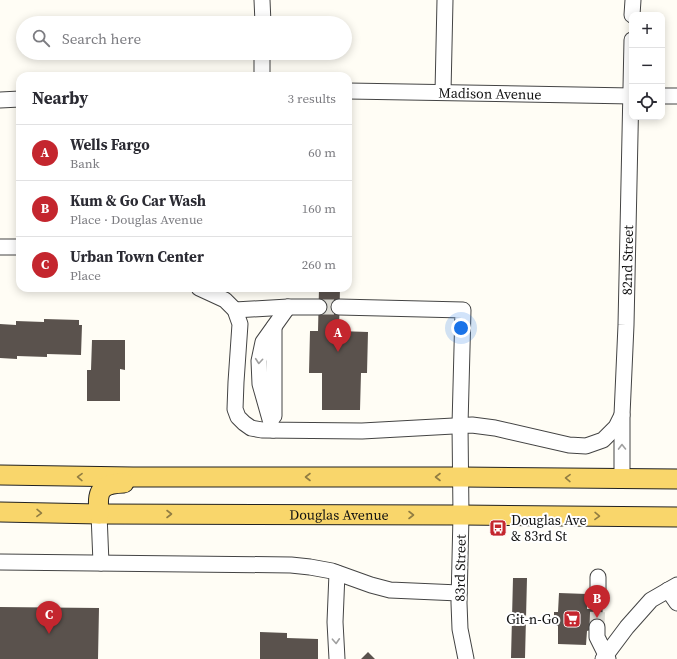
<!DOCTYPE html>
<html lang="en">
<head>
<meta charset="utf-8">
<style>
	body { margin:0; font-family:"Source Serif 4",serif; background:#f2f2f3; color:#2b2b33 }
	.controls { position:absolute; right:12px; top:12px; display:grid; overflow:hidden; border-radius:8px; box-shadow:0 2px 10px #0003 }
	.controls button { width:36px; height:36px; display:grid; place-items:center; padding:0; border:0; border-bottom:1px solid #e1e1e2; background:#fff; color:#2b2b33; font:20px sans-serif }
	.you { position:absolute; left:461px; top:328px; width:14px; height:14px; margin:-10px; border:3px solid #fff; border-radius:50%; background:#1a73e8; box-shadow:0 0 0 6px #1a73e833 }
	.badge { display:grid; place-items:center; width:26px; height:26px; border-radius:50%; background:#c4262e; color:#fff; font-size:13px; font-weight:700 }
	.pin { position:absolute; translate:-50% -33px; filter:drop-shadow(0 1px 2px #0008) }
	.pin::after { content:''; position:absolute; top:21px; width:14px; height:12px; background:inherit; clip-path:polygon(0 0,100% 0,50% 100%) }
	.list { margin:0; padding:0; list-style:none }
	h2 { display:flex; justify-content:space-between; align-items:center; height:52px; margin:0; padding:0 16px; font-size:17px }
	h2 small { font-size:13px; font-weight:400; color:#7c7c81 }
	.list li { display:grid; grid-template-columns:26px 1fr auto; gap:12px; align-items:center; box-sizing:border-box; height:56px; padding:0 16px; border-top:1px solid #e1e1e2 }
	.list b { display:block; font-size:15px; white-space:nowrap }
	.list p { margin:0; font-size:13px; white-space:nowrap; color:#7c7c81 }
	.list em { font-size:13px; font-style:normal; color:#7c7c81 }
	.icon { flex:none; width:22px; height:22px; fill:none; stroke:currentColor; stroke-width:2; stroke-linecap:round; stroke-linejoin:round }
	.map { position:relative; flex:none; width:677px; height:659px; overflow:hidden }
	.search { position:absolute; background:#fff; box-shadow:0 2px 10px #0003; left:16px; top:16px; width:336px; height:44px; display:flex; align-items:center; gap:10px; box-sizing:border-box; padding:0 14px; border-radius:22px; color:#7c7c81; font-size:15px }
	.panel { position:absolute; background:#fff; box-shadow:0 2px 10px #0003; left:16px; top:72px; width:336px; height:220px; border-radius:12px }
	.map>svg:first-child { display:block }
</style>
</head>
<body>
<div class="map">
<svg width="677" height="659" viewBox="0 0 677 659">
	<rect width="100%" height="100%" fill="#fffdf5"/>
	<!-- building -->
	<path fill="#5a524d" d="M 319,288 L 340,288 L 339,331 L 368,332 L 367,373 L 361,373 L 360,410 L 322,410 L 322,373 L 309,373 L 310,331 L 318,331 Z
		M 44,319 L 79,320 L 79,325 L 82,325 L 81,355 L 47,354 L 47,357 L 17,356 L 17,359 L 0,358 L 0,324 L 16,325 L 16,321 L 44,322 Z
		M 92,340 L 125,340 L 125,370 L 120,369 L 120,401 L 87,401 L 87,370 L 91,370 Z
		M 513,578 L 527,578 L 525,658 L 511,658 Z
		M 559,593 L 587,594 L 587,609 L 591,609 L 591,600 L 603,599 L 602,627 L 587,631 L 586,645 L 558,644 L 558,626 L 554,626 L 554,612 L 558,612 Z
		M 0,607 L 99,608 L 98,659 L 0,659 Z
		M 260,632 L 287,633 L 287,638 L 318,639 L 318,659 L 260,659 Z
		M 368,652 L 375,659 L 361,659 Z"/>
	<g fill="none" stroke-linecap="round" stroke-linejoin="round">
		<!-- minor-tunnel -->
		<path stroke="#dbdad3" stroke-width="15" stroke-dasharray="15 8" stroke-linecap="butt" d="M 319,307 L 339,307
			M 597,627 L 598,599"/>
		<!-- minor casing -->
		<g stroke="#444" stroke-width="17">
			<g id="minor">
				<path d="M 262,0 L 263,23"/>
				<path d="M 632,15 L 633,0"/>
				<path d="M 262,76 L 262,53"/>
				<path id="s1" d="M 348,91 L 632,96"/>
				<path d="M 443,92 L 445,0"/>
				<path d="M 662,96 L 677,96"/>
				<path d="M 0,100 L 20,99"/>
				<path d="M 0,247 L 20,247"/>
				<path d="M 199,288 L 225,300 L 235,310 L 240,324 L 236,382 L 235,409 L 238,417 L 244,423 L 251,428 L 262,430 L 362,431 L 472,425 L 495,428 L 569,445 L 586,446 L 603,440 L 616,427 L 622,415"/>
				<path d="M 339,307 L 463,310 L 460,425 L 461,515 L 459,603 L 460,629 L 466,659"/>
				<path d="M 235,310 L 288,307 L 319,307"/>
				<path d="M 274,416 L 274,327"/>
				<path d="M 273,430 L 260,384 L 259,361 L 263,342 L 288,307"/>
				<path id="s2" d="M 622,479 L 622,415 L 626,325 L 632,40"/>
				<path d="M 99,514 L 101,563"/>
				<path d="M 0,562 L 291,565 L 310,567 L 332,571 L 371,585 L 390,590 L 459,593"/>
				<path d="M 668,590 L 677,603"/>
				<path d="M 598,599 L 598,577"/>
				<path d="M 597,627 L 597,637 L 608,659"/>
				<path d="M 337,659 L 335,622 L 337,573"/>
				<path d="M 603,659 L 627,627 L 651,600 L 677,585"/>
			</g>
		</g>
		<!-- major casing -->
		<g stroke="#222" stroke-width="21">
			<g id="major">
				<path d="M 0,475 L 133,477 L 461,477 L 677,479"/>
				<path id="s3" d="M 0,512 L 99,514 L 461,515 L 677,517"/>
				<path d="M 99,514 C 97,491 99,484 124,483"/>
			</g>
		</g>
		<!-- minor -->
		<use href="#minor" stroke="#fff" stroke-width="15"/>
		<!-- major -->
		<use href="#major" stroke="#f9d66b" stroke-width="19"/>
	</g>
	<!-- one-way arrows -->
	<defs><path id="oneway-chevron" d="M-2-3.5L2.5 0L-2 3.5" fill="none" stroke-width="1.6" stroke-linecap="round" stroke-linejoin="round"/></defs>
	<g stroke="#a0a0a0">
		<use href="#oneway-chevron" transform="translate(259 361) rotate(95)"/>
		<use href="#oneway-chevron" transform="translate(622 447) rotate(-91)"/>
		<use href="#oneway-chevron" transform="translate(336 641) rotate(87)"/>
	</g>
	<g stroke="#917d42">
		<use href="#oneway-chevron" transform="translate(80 477) rotate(-179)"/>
		<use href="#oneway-chevron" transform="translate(308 477) rotate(180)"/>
		<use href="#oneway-chevron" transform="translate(438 477) rotate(180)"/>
		<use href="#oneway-chevron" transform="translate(568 478) rotate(-179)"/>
		<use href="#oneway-chevron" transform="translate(39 513) rotate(1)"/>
		<use href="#oneway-chevron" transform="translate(169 514)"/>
		<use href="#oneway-chevron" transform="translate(411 515)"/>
		<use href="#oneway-chevron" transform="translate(597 516) rotate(1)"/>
	</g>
	<!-- icons -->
	<defs>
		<g id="bus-square" transform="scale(0.9)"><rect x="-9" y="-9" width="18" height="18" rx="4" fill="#c4262e" stroke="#fff"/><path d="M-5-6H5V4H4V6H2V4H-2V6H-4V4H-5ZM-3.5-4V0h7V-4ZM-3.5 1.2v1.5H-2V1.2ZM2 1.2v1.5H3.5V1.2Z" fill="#fff"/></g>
		<g id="supermarket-square" transform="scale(0.9)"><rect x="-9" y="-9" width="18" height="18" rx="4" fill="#c4262e" stroke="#fff"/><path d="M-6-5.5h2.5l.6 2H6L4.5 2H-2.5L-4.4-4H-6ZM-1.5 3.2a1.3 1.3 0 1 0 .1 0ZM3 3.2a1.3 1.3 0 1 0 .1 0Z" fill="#fff"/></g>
	</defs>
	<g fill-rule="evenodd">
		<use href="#bus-square" x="498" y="528"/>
		<use href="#supermarket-square" x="572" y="619"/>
	</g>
	<g text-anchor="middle" stroke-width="4" stroke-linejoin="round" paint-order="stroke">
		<!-- street labels -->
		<g font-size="14" fill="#111" stroke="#fff">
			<text dy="5" stroke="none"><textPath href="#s1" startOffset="142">Madison Avenue</textPath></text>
			<text dy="5" stroke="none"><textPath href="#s2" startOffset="219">82nd Street</textPath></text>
			<text dy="5" stroke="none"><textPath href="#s3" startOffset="339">Douglas Avenue</textPath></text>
			<text transform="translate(460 568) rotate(-89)" y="5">83rd Street</text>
		</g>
		<!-- poi labels -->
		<g font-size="14" fill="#111" stroke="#fff" text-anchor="start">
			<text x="511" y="525">Douglas Ave<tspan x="511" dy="16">&amp; 83rd St</tspan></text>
			<text x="559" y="624" text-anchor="end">Git-n-Go</text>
		</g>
	</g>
</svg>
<div class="controls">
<button>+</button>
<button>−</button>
<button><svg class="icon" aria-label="locate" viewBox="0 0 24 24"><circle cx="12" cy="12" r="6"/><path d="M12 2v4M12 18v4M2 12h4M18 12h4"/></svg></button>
</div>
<div class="you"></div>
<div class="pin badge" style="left:338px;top:352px">A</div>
<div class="pin badge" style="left:597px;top:618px">B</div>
<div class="pin badge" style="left:49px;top:634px">C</div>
<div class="search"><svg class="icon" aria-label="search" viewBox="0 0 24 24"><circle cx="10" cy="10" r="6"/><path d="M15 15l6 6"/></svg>Search here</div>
<section class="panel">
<h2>Nearby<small>3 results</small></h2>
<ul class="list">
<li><span class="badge">A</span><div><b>Wells Fargo</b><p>Bank</p></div><em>60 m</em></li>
<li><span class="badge">B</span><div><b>Kum &amp; Go Car Wash</b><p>Place · Douglas Avenue</p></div><em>160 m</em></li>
<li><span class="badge">C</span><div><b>Urban Town Center</b><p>Place</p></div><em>260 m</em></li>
</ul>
</section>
</div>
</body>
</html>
